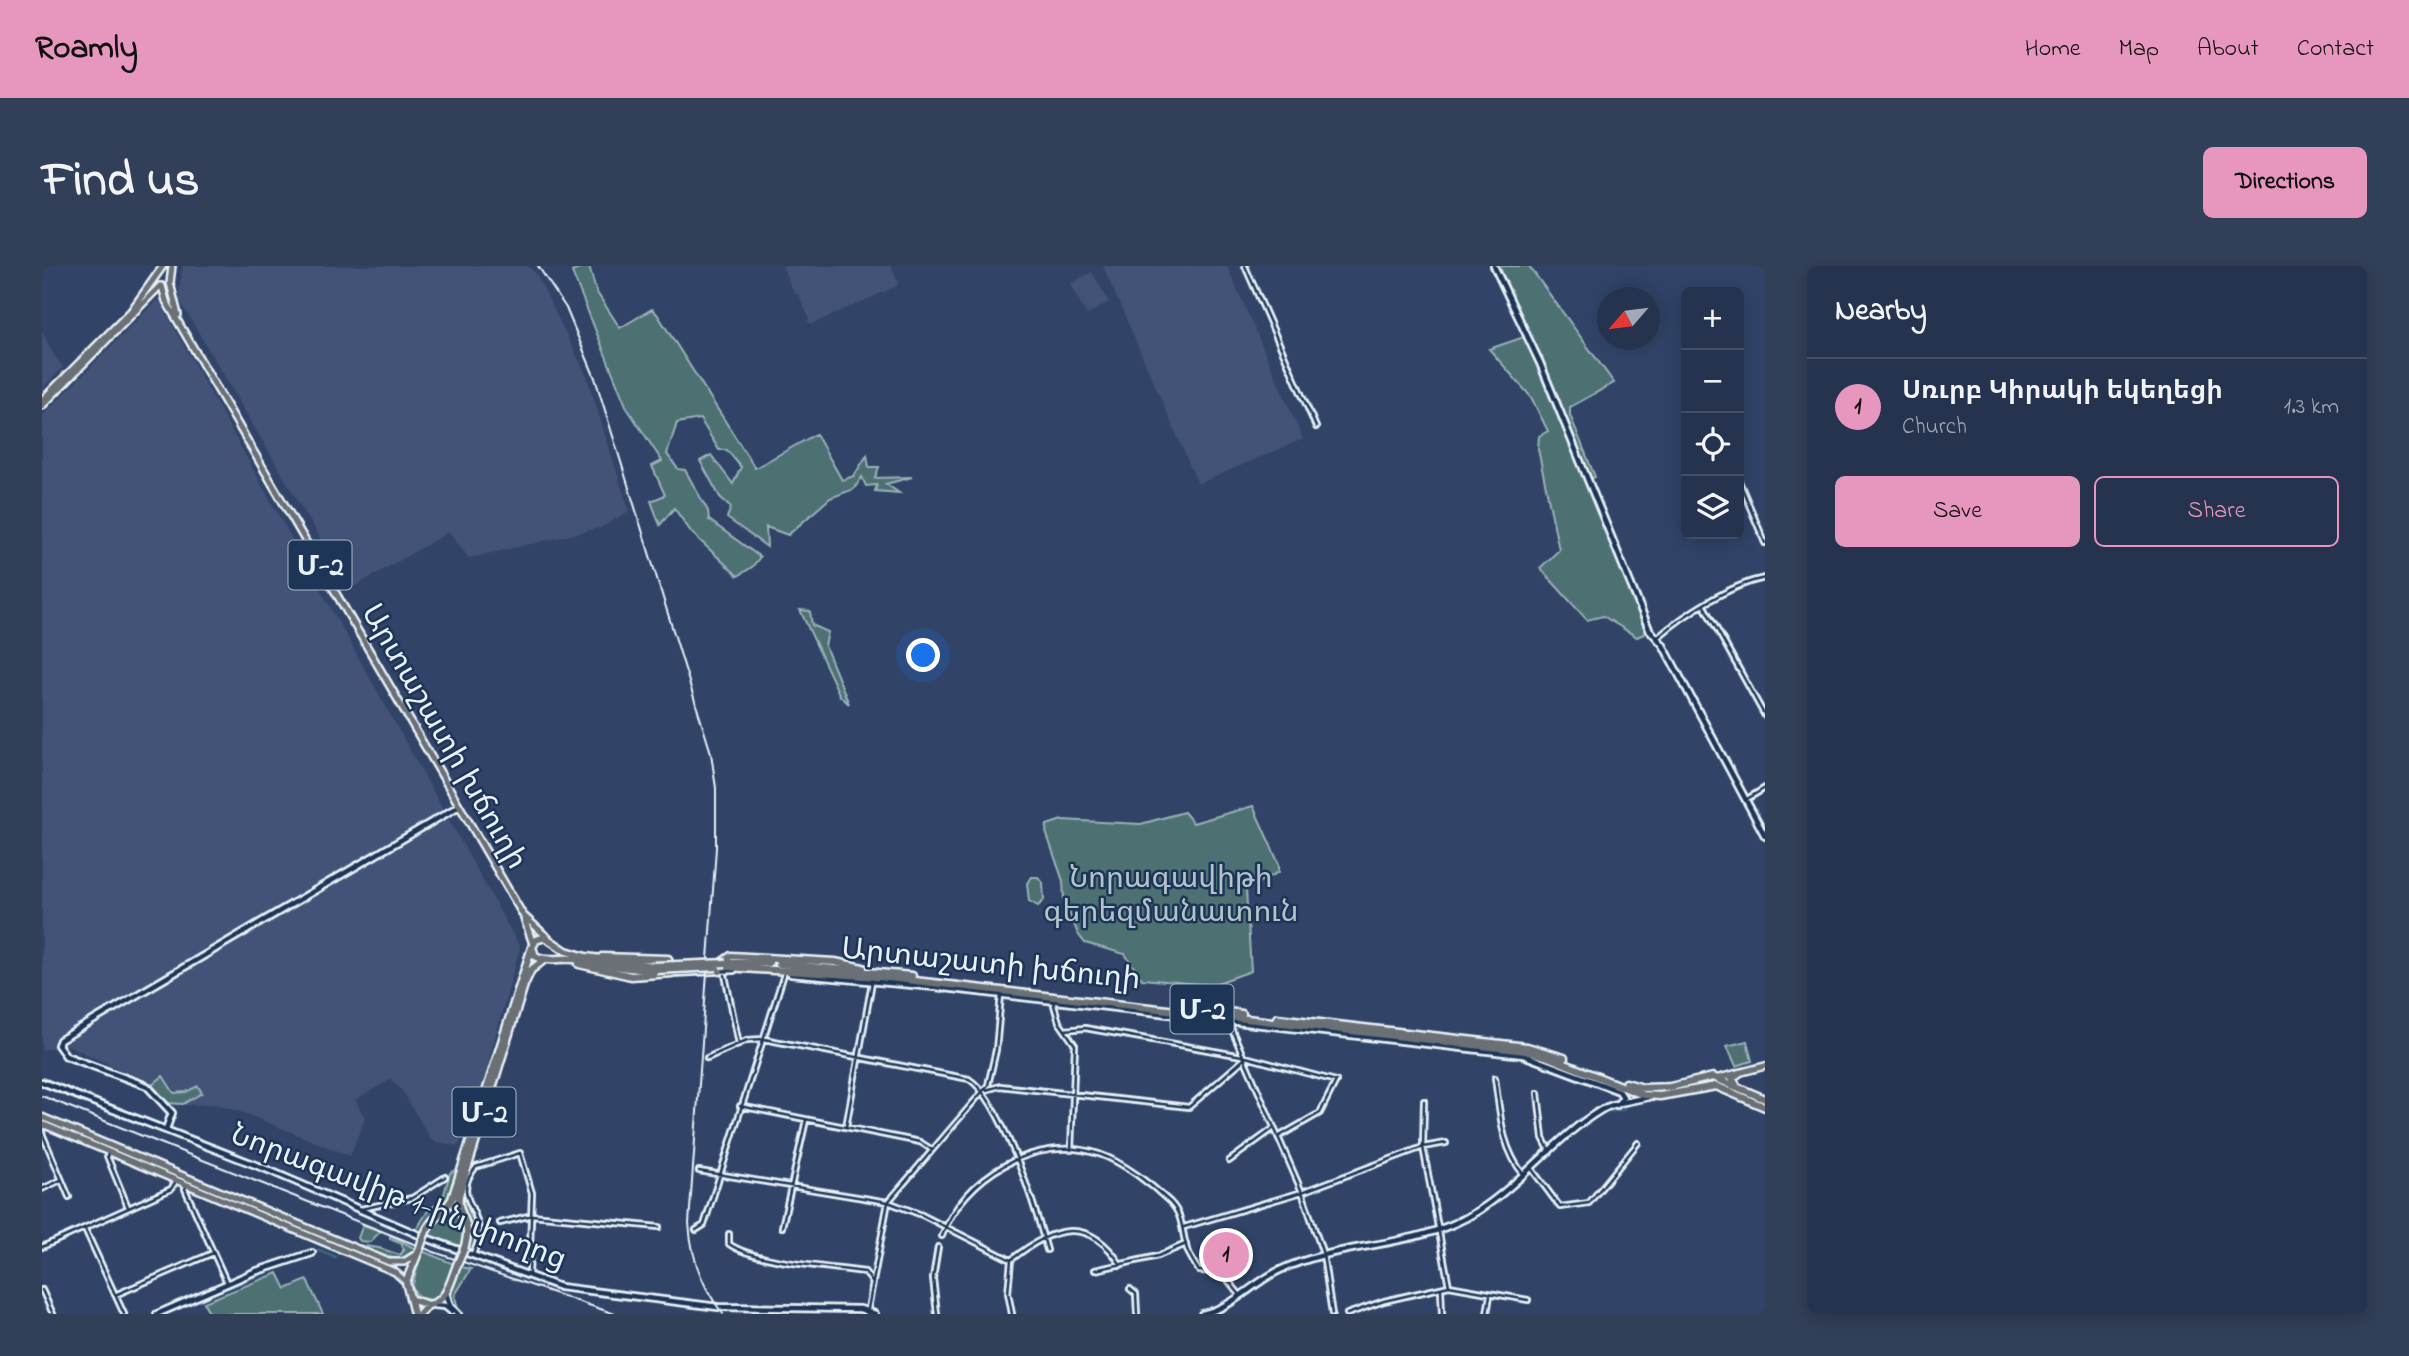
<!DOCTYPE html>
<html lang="en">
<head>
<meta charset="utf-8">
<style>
	body { margin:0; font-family:"Indie Flower","Noto Sans Armenian",sans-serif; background:#313f58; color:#f1f3f6 }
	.controls { position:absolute; right:21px; top:21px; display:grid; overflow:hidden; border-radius:10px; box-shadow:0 4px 18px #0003 }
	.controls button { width:63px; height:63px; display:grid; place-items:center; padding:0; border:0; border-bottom:2px solid #424e66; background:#25334e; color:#f1f3f6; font:35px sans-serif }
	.compass { position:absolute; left:1555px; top:21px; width:63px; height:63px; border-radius:50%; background:#25334e; box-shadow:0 4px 18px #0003; rotate:242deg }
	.you { position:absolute; left:882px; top:390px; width:24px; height:24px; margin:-18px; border:5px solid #fff; border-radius:50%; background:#1a73e8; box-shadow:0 0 0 10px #1a73e833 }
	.badge { display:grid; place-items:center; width:46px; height:46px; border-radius:50%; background:#e797bd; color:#111; font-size:23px; font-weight:700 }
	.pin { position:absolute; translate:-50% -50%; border:4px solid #fff; box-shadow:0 2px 7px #0006 }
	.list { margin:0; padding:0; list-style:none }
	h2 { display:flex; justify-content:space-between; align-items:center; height:91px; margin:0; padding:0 28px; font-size:30px }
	h2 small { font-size:23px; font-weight:400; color:#a3aab6 }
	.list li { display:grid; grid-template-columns:46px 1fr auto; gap:21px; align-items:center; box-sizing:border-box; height:98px; padding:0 28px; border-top:2px solid #424e66 }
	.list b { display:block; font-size:26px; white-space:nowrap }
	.list p { margin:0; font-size:23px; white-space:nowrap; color:#a3aab6 }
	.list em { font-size:23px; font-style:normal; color:#a3aab6 }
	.actions { display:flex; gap:14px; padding:21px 28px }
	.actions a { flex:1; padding:16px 0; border:2px solid #e797bd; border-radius:10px; text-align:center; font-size:24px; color:#e797bd }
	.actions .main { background:#e797bd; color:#111 }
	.icon { flex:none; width:38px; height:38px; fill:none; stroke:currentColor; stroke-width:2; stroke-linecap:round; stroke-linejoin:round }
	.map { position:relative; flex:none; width:1723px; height:1048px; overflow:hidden; border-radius:10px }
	header { display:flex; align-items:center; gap:42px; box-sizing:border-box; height:98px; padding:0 35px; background:#e797bd; color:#111 }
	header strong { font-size:33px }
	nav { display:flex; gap:38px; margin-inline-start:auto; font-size:24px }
	.intro { display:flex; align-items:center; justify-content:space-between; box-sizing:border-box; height:168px; padding:0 42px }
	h1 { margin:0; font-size:49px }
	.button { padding:18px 32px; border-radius:10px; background:#e797bd; color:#111; font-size:24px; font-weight:700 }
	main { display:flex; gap:42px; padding:0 42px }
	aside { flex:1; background:#25334e; border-radius:10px; box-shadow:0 4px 18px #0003 }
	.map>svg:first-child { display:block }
</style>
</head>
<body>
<header>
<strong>Roamly</strong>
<nav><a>Home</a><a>Map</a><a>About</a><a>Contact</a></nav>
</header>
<div class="intro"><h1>Find us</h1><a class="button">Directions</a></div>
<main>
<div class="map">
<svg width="1723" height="1048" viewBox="0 0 1723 1048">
	<rect width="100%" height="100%" fill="#314468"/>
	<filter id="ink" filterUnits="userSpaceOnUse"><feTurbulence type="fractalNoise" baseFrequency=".0143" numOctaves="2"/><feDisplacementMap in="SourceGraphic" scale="14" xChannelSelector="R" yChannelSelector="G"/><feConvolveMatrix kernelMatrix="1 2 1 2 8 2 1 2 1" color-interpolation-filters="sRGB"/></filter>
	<g filter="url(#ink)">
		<!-- built -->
		<path fill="#425277" d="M 141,0 L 486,0 L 494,8 L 544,108 L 587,245 L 558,262 L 427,292 L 407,266 L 308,323 L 136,32 Z
			M 740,0 L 849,0 L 856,16 L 855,20 L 770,58 L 765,56 L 767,52 L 757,29 L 752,27 Z
			M 1061,0 L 1185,0 L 1261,173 L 1156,218 Z
			M 1050,6 L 1067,36 L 1045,49 L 1028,18 Z
			M 116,33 L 478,681 L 432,849 L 416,880 L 390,875 L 361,826 L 349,813 L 313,834 L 323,852 L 308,890 L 200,846 L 172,838 L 127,840 L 105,816 L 25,779 L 0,784 L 0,150 Z
			M 0,65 L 11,88 L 21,101 L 0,123 Z"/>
		<!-- green -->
		<path fill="#4d7173" stroke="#9ab1b6" stroke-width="2" d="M 542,0 L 547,0 L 554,25 L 578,62 L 610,43 L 615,48 L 713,202 L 774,168 L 800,214 L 812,210 L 825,189 L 827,201 L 837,201 L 833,212 L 870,211 L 844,218 L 857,227 L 833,225 L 835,219 L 824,220 L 820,211 L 812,223 L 788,232 L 746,269 L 724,261 L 725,281 L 685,252 L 689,241 L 678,231 L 658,195 L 669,189 L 691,218 L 699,201 L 685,184 L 677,184 L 658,153 L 635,157 L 625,188 L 636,203 L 643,204 L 666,245 L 667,254 L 718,291 L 710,301 L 696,310 L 650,267 L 632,242 L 618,259 L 609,235 L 623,229 L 610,200 L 620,195 L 585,142 L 530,6 Z
			M 1457,0 L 1487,0 L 1572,117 L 1528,141 L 1528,149 L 1553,211 L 1545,214 L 1604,367 L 1595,371 L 1561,350 L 1545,354 L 1498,302 L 1517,284 L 1496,183 L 1497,170 L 1506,165 L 1489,131 L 1447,83 L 1488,69 Z
			M 758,344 L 768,345 L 770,359 L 786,366 L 783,380 L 807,438 L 798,430 Z
			M 1211,540 L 1237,598 L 1237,606 L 1204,623 L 1209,705 L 1170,719 L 1100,713 L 1083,688 L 1043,677 L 1036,668 L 1022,634 L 1021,615 L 1004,566 L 1005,559 L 1020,554 L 1099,558 L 1142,546 L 1151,557 Z
			M 990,611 L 996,611 L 1001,617 L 1002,634 L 996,640 L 987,635 L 985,617 Z
			M 1705,775 L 1710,795 L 1694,800 L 1685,780 Z
			M 121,810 L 132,827 L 144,826 L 156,820 L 160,827 L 141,838 L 126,837 L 110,819 Z
			M 414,904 L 405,937 L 390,949 L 380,967 L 374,964 L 387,943 L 400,935 L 408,907 Z
			M 422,925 C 422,947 441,959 431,982 L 427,985 L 431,962 L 420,938 Z
			M 403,948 L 415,950 L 422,958 L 422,971 L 418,981 L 386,969 L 390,959 Z
			M 321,959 L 339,965 L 328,976 L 318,975 L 316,972 Z
			M 348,969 L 374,983 C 357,1002 336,987 316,979 L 337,982 L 358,989 L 363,983 L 361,985 L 360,978 L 348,973 Z
			M 380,985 L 412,998 L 401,1026 L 389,1034 L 377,1032 L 370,1021 Z
			M 419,1001 L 429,1003 L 413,1029 L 416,1045 C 403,1031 413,1017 419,1001 Z
			M 236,1007 L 244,1023 L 265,1014 L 281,1048 L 167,1048 L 162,1036 Z"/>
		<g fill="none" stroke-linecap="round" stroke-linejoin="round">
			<!-- canal -->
			<path stroke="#3e6786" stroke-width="3.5" d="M 1569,845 L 1582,843
				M 270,988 L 276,984 L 293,991
				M 122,1048 L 246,997"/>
			<!-- street casing -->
			<g stroke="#e8f1f8" stroke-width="8">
				<path id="street" d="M 1203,0 L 1274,161
					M 1697,215 L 1723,277
					M 1662,340 L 1723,450
					M 1615,372 C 1643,348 1687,319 1723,312
					M 1705,533 L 1723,522
					M 683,709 L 697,778
					M 1011,736 L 1017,756 L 1033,779 L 1029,884
					M 1186,755 L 1260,926 L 1281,988 L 1290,1048
					M 1023,764 L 1043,762 L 1200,790 L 1294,815 L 1278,847 L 1236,871
					M 665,792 L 705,774 L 722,773 L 927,813 C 960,834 994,944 1005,984
					M 1453,812 C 1458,846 1459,882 1482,909
					M 944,824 L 958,820 L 1147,841 L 1201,794
					M 1496,827 L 1501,872 L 1508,886
					M 1382,835 L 1381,881 L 1407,1020
					M 698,840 L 878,876 L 889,883
					M 1,859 L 0,867 L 27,931
					M 804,861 L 830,716
					M 67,886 L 65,890 L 86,941
					M 1187,895 L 1232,862
					M 1489,902 L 1518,941 L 1547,937 L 1596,877
					M 657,905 L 846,936 L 880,949 L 969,994
					M 145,918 L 143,923 L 185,1017
					M 0,923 L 19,914
					M 319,943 L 370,932 L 403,911
					M 458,957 L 490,949 L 617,961
					M 740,961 L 764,854
					M 1142,961 L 1260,926 L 1381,881 L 1404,877
					M 43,963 L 82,1048
					M 654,964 L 662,959 L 742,708
					M 687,968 L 687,978 C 714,997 790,1001 823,1006 L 830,1016
					M 900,970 C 921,911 995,867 1057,888 C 1081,896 1110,919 1128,936 C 1143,951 1139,968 1146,986 C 1149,992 1153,999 1157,1005 L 1179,1006 L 1199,1030
					M 0,981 L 129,923 L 134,915
					M 431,988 C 434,981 438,974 437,966 C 437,941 410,929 434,901 L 478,887 L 490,927 L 487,1008
					M 1053,1004 L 1116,990 L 1144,978
					M 1088,1023 L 1094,1028 L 1095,1048
					M 1399,1023 L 1400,1048
					M 0,1024 L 11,1048
					M 73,1029 L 171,987
					M 825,1048 L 846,936 L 946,819 L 954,784 L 959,729
					M 895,1048 L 891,1012 L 896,981
					M 970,1048 L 966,1027 L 969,994 C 1011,960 1047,949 1079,999
					M 1305,1048 L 1342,1035 L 1407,1020 L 1486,1034
					M 1445,1048 L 1448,1029"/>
			</g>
			<!-- secondary casing -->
			<g stroke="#e8f1f8" stroke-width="10">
				<path id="secondary" d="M 1452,0 L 1498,97 L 1607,363 L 1621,379 L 1723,570
					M 630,707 L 692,704
					M 749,708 L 893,721 L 1481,789 L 1577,825 L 1581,831 L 1575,839
					M 0,816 L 224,903 L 384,972 L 518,1021 L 676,1041 L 818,1043 L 833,1048
					M 124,863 L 130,847 L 105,820 L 24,790 L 16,779 L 18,774 L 417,540
					M 404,1027 L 408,1040 L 416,1048
					M 392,1039 L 403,1040 L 409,1045
					M 115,1048 L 212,1006 L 270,987
					M 1160,1048 C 1191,1042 1210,1017 1238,1004 C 1302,974 1375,984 1436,945 C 1481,916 1514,871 1559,844 C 1572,836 1591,835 1606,831"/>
			</g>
			<!-- primary casing -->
			<g stroke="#e8f1f8" stroke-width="10">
				<path id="primary" d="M 130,0 L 128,17 L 136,49
					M 120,20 L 124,35 L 481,649 L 491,678
					M 0,134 L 89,45 L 121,0
					M 0,140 L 118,20
					M 481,649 L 506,672
					M 1677,812 L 1723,800
					M 0,851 L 347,996 L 362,996 L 376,987
					M 0,858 L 353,1006 L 364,1016"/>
			</g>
			<!-- highway casing -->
			<g stroke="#e8f1f8" stroke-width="11">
				<path id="highway" d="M 685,697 L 727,697
					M 537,698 L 589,710 L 630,707 L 626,693 L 560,691
					M 737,698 L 870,710
					M 612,700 L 544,691 L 524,685 L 503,671 L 494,674 L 490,681 L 493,690 C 503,696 518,692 531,693 C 559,697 585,704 614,704
					M 684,701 L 838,711 L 1483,785 L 1503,790 L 1601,829 L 1618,830 L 1674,820 L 1723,841
					M 678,705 L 679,697 L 689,690 L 793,696 L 821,702
					M 1172,744 L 1200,748
					M 1235,752 L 1485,781 L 1522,792
					M 1584,817 L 1601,822 L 1630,821
					M 1694,819 L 1690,812 L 1697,807
					M 1628,821 L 1671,811 L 1723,833
					M 383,968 C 389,952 402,947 410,933 L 490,681
					M 422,983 C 432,952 414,953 417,929 L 482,719 L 489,704 L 503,693
					M 371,1034 L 386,1039 C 405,1037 409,1014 415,999
					M 372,1048 L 364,1016 L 377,984
					M 378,1048 L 386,1039"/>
			</g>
			<!-- street -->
			<use href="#street" stroke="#1d3557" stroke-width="2.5"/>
			<!-- secondary -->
			<use href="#secondary" stroke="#1d3557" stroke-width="4.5"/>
			<!-- primary -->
			<use href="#primary" stroke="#6a7074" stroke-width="5"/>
			<!-- highway -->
			<use href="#highway" stroke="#6a7074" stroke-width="6"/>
			<!-- rail -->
			<path stroke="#e8f1f8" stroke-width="2" d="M 496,0 L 524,42 L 553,112 L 669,487 L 674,522 L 674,582 L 647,957 C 649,991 660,1021 681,1048
				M 0,830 L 392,986 L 573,1048"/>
			<!-- highway-bridge casing -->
			<g stroke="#e8f1f8" stroke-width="11" stroke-linecap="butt">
				<path id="highway-bridge" d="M 612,700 L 684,697
					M 614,704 L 675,701
					M 377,984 L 383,968
					M 415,999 L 422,983"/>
			</g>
			<!-- highway-bridge -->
			<use href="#highway-bridge" stroke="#6a7074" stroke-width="6"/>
		</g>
	</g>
	<g text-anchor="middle" stroke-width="5" stroke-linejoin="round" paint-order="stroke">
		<!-- shield labels -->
		<g fill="#1d3557" stroke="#abb9c8" stroke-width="2">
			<rect x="246.5" y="274.5" width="63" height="49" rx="5"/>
			<rect x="1128.5" y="718.5" width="63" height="49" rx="5"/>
			<rect x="410.5" y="821.5" width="63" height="49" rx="5"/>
		</g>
		<g font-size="28" font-weight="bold" fill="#e8f1f8">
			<text x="278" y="309">Մ-2</text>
			<text x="1160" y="753">Մ-2</text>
			<text x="442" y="856">Մ-2</text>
		</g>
		<!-- street labels -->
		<g font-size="30" fill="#e8f1f8" stroke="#1d3557">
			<text transform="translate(403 470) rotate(60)" y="10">Արտաշատի խճուղի</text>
			<text transform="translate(949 697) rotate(6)" y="10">Արտաշատի խճուղի</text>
			<text transform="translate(357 930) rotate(21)" y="10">Նորագավիթ 1-ին փողոց</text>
		</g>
		<!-- park labels -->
		<g font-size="30" fill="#b2c4c9" stroke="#1d3557">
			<text x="1129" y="621">Նորագավիթի<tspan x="1129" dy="34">գերեզմանատուն</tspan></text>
		</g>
	</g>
</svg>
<div class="controls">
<button>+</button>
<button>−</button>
<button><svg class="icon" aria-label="locate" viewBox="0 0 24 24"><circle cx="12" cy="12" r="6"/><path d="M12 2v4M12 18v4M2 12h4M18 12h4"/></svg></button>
<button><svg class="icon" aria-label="layers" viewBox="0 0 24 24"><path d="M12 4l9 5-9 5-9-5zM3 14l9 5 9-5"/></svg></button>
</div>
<svg class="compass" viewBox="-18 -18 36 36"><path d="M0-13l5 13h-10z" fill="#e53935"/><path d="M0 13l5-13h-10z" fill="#a3aab6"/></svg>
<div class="you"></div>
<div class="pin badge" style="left:1184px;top:989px">1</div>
</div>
<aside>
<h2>Nearby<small></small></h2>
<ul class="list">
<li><span class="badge">1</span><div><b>Սռւրբ Կիրակի եկեղեցի</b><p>Church</p></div><em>1.3 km</em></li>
</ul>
<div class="actions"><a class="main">Save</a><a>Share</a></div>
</aside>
</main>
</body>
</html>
